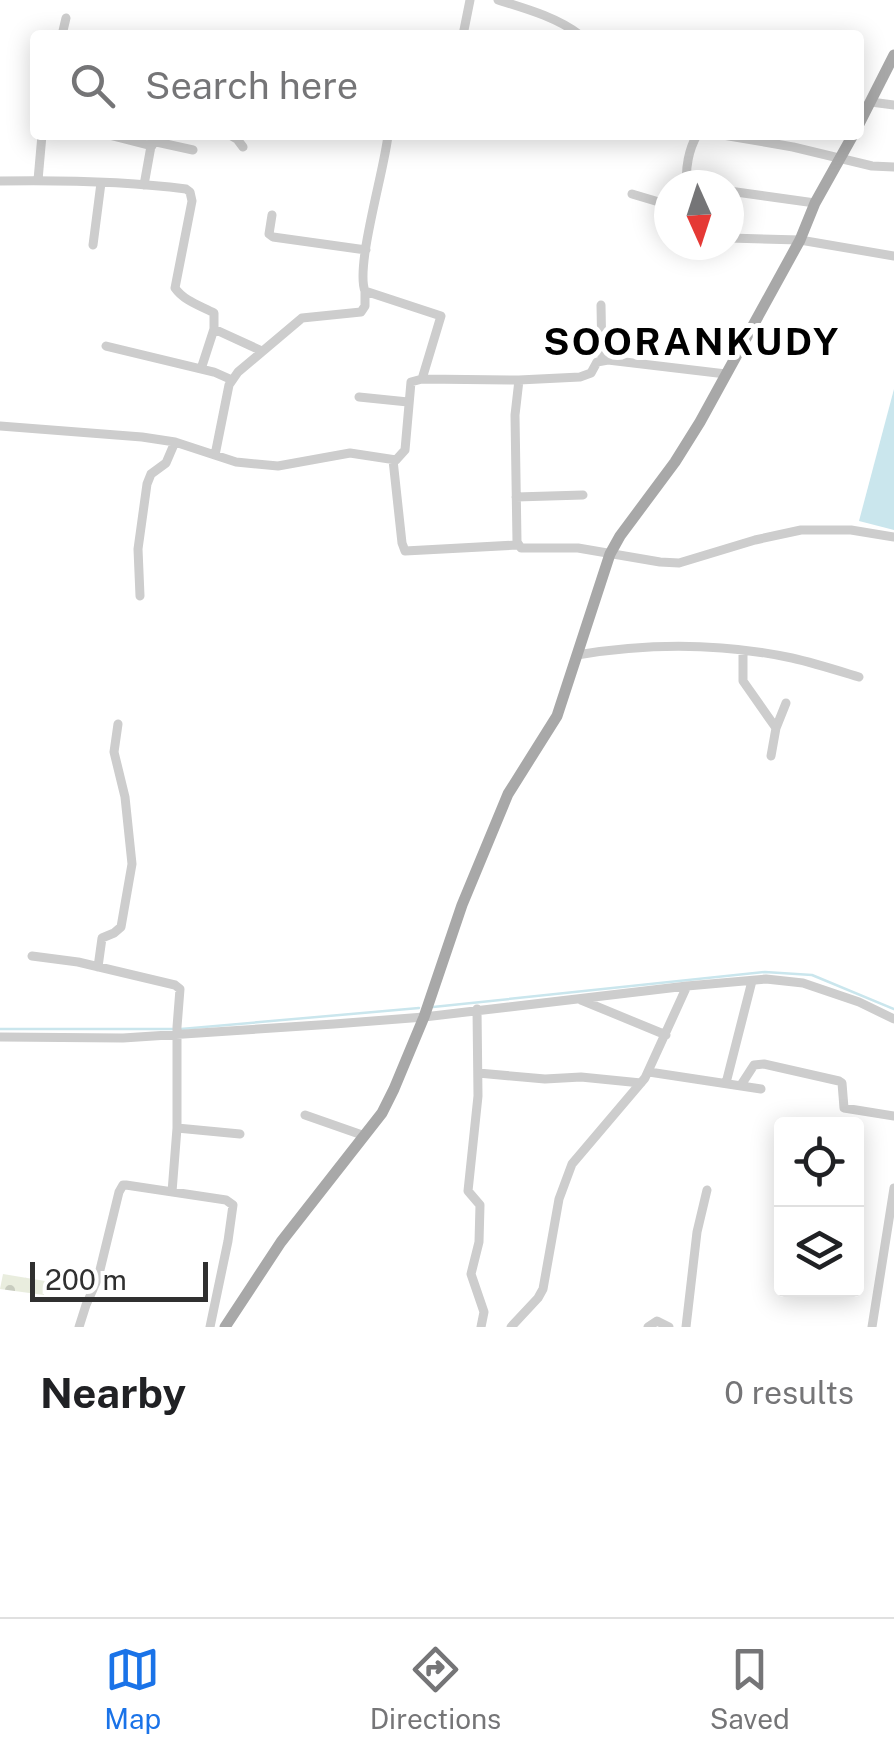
<!DOCTYPE html>
<html lang="en">
<head>
<meta charset="utf-8">
<style>
	body { margin:0; font-family:"Public Sans",sans-serif; background:#f6f6f6; color:#202124 }
	.controls { position:absolute; right:30px; bottom:30px; display:grid; overflow:hidden; border-radius:10px; box-shadow:0 5px 25px #0003 }
	.controls button { width:90px; height:90px; display:grid; place-items:center; padding:0; border:0; border-bottom:2px solid #e0e0e0; background:#fff; color:#202124; font:50px sans-serif }
	.compass { position:absolute; left:654px; top:170px; width:90px; height:90px; border-radius:50%; background:#fff; box-shadow:0 5px 25px #0003; rotate:177deg }
	.scale { position:absolute; left:30px; bottom:25px; width:178px; box-sizing:border-box; padding-left:10px; border:5px solid #303030; border-top:0; font-size:28px; line-height:35px; white-space:nowrap; color:#303030; -webkit-text-stroke:8px #fff; paint-order:stroke }
	.list { margin:0; padding:0; list-style:none }
	h2 { display:flex; justify-content:space-between; align-items:center; height:130px; margin:0; padding:0 40px; font-size:42px }
	h2 small { font-size:32px; font-weight:400; color:#757577 }
	.icon { flex:none; width:55px; height:55px; fill:none; stroke:currentColor; stroke-width:2; stroke-linecap:round; stroke-linejoin:round }
	.map { position:relative; flex:none; width:894px; height:1327px; overflow:hidden }
	.search { position:absolute; background:#fff; box-shadow:0 5px 25px #0003; left:30px; right:30px; top:30px; height:110px; display:flex; align-items:center; gap:25px; box-sizing:border-box; padding:0 35px; border-radius:10px; color:#757577; font-size:38px }
	.sheet { height:290px; background:#fff }
	nav { display:flex; justify-content:space-around; align-items:center; box-sizing:border-box; height:140px; border-top:2px solid #e0e0e0; background:#fff; font-size:28px; color:#757577 }
	nav a { display:grid; justify-items:center; gap:5px }
	nav .on { color:#1a73e8 }
	.map>svg:first-child { display:block }
</style>
</head>
<body>
<div class="map">
<svg width="894" height="1327" viewBox="0 0 894 1327">
	<defs>
		<pattern id="cemetery-stones" width="16" height="16" patternUnits="userSpaceOnUse" patternTransform="scale(2.5)"><rect width="16" height="16" fill="#e9edde"/><path d="M2 7V4a2 2 0 0 1 4 0v3zM10 15v-3a2 2 0 0 1 4 0v3z" fill="#c8ccbf"/></pattern>
	</defs>
	<rect width="100%" height="100%" fill="#fff"/>
	<!-- cemetery -->
	<path fill="url(#cemetery-stones)" d="M 3,1274 L 45,1281 L 44,1295 L 0,1289 Z"/>
	<!-- water -->
	<path fill="#cae6ed" d="M 894,389 L 894,530 L 859,521 Z"/>
	<g fill="none" stroke-linecap="round" stroke-linejoin="round">
		<!-- stream -->
		<path stroke="#cae6ed" stroke-width="2.5" d="M 433,1007 L 765,972 L 812,975 L 894,1009
			M 0,1029 L 173,1029
			M 181,1029 L 419,1008"/>
		<!-- minor -->
		<path stroke="#cdcdcd" stroke-width="9" d="M 498,0 C 527,9 556,17 580,35
			M 62,35 L 66,18
			M 463,35 L 470,0
			M 871,102 L 894,105
			M 109,135 L 152,146
			M 230,135 L 237,139 L 243,147
			M 388,135 C 385,168 355,266 365,291 L 441,316 L 422,379
			M 723,135 L 793,147 L 872,166 L 894,167
			M 152,141 L 193,150
			M 38,180 L 42,135
			M 0,181 C 62,180 125,181 186,189 L 190,192 L 192,201 L 175,288 C 184,301 201,306 214,313 L 214,329 L 201,369
			M 144,185 L 153,135
			M 687,185 C 685,168 689,149 697,135
			M 729,191 L 815,203
			M 632,194 L 669,205
			M 272,215 L 269,234 L 273,237 L 366,250
			M 729,238 L 800,240 L 894,256
			M 93,245 L 101,183
			M 601,305 L 602,360
			M 214,329 L 262,351
			M 106,346 L 214,372 L 232,380
			M 519,380 L 515,415 L 517,542 L 521,548 L 578,548 L 660,562 L 679,563 L 755,540 L 801,530 L 851,530 L 894,537
			M 359,397 L 408,402
			M 0,426 L 142,437 L 175,442 L 236,462 L 278,466 L 350,453 L 396,460 L 405,450 L 411,382 L 422,379 L 519,380 L 580,377 L 591,373 L 597,362 L 608,360 L 726,374
			M 215,455 L 229,385 L 238,372 L 302,318 L 361,312 L 365,306 L 365,291
			M 393,460 L 402,543 L 405,551 L 517,545
			M 516,497 L 583,495
			M 140,596 L 138,549 L 147,484 L 151,474 L 166,463 L 175,442
			M 743,651 L 743,681 L 776,728
			M 577,655 C 648,643 721,643 792,658 C 814,663 836,670 859,677
			M 771,756 L 776,728 L 786,703
			M 32,956 L 78,962 L 175,985 L 180,989 L 177,1027 L 177,1128 L 172,1192
			M 98,967 L 102,938 L 114,933 L 121,927 L 132,864 L 125,797 L 114,752 L 118,724
			M 581,1000 L 666,1035
			M 477,1009 L 478,1096 L 468,1191 L 480,1205 L 479,1242 L 471,1274 L 484,1312 L 481,1327
			M 0,1037 L 123,1038 L 334,1024 L 424,1017 L 687,986 L 766,979 L 803,983 L 859,1002 L 894,1019
			M 649,1072 L 761,1089
			M 478,1073 L 545,1079 L 581,1077 L 641,1083
			M 726,1083 L 752,981
			M 741,1085 L 754,1065 L 764,1064 L 839,1081 L 842,1083 L 844,1108 L 894,1116
			M 305,1115 L 365,1136
			M 177,1128 L 240,1134
			M 79,1327 L 86,1305 L 98,1278 L 119,1192 L 123,1185 L 126,1185 L 226,1200 L 233,1205 L 228,1241 L 210,1327
			M 511,1327 L 538,1298 L 543,1289 L 559,1199 L 572,1164 L 645,1078 L 687,986
			M 648,1327 L 657,1321 L 669,1327
			M 686,1327 L 697,1232 L 707,1190
			M 872,1327 L 894,1188"/>
		<!-- major -->
		<path stroke="#a8a8a8" stroke-width="11" d="M 859,124 L 894,55
			M 225,1327 L 281,1242 L 382,1113 L 394,1089 L 424,1017 L 462,905 L 508,794 L 557,716 L 610,554 L 620,536 L 675,462 L 700,422 L 800,240 L 815,203 L 853,135"/>
	</g>
	<g text-anchor="middle" stroke-width="10" stroke-linejoin="round" paint-order="stroke">
		<!-- district labels -->
		<g font-size="38" font-weight="bold" letter-spacing="2.5" fill="#000" stroke="#fff">
			<text x="692" y="355">SOORANKUDY</text>
		</g>
	</g>
</svg>
<div class="controls">
<button><svg class="icon" aria-label="locate" viewBox="0 0 24 24"><circle cx="12" cy="12" r="6"/><path d="M12 2v4M12 18v4M2 12h4M18 12h4"/></svg></button>
<button><svg class="icon" aria-label="layers" viewBox="0 0 24 24"><path d="M12 4l9 5-9 5-9-5zM3 14l9 5 9-5"/></svg></button>
</div>
<svg class="compass" viewBox="-18 -18 36 36"><path d="M0-13l5 13h-10z" fill="#e53935"/><path d="M0 13l5-13h-10z" fill="#757577"/></svg>
<div class="scale">200 m</div>
<div class="search"><svg class="icon" aria-label="search" viewBox="0 0 24 24"><circle cx="10" cy="10" r="6"/><path d="M15 15l6 6"/></svg>Search here</div>
</div>
<section class="sheet">
<h2>Nearby<small>0 results</small></h2>
<ul class="list">
</ul>
</section>
<nav>
<a class="on"><svg class="icon" aria-label="map" viewBox="0 0 24 24"><path d="M3 6l6-2 6 2 6-2v14l-6 2-6-2-6 2zM9 4v14M15 6v14"/></svg>Map</a>
<a><svg class="icon" aria-label="directions" viewBox="0 0 24 24"><path d="M12 3l9 9-9 9-9-9zM9 14v-3h6M13 9l2 2-2 2"/></svg>Directions</a>
<a><svg class="icon" aria-label="saved" viewBox="0 0 24 24"><path d="M7 4h10v16l-5-4-5 4z"/></svg>Saved</a>
</nav>
</body>
</html>
